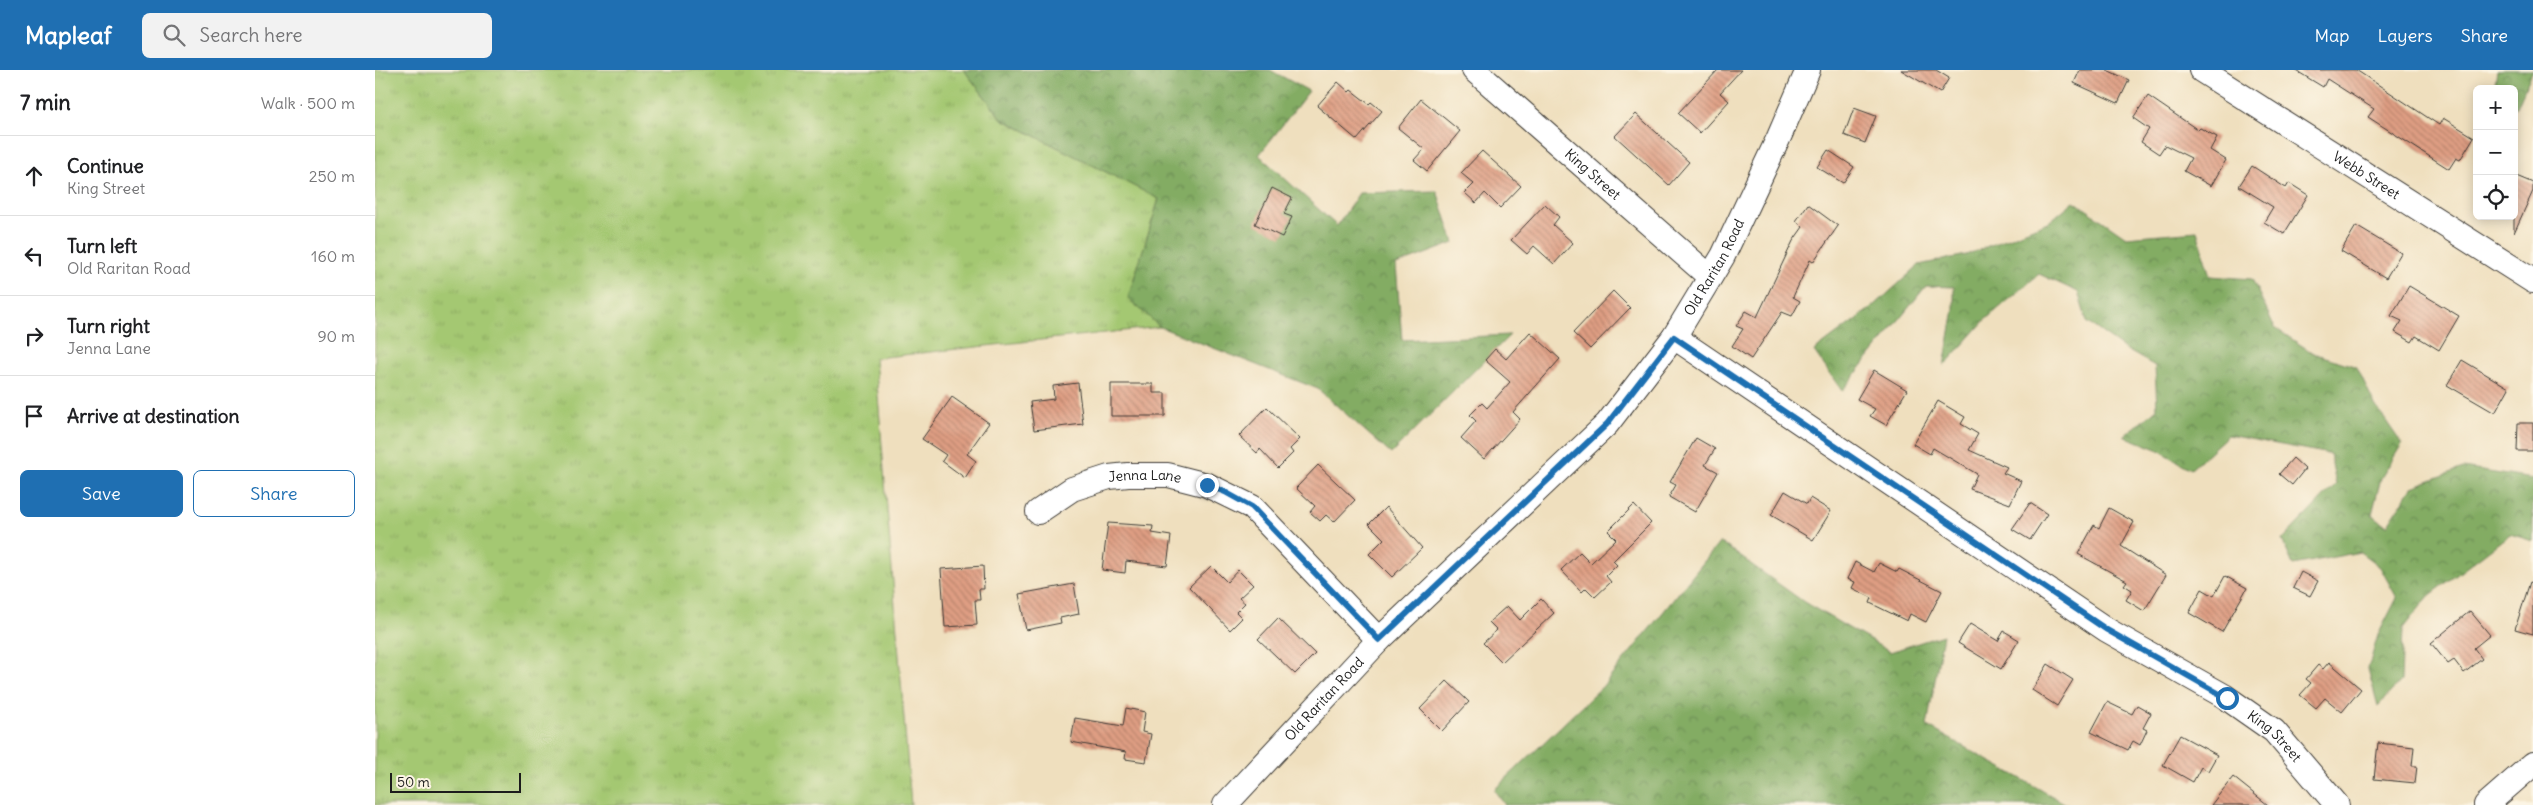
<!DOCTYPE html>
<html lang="en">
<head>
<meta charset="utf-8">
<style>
	body { margin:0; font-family:Delius,sans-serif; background:#f2f2f2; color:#202124 }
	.controls { position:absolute; right:15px; top:15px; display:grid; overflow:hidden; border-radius:8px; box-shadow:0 2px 12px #0003 }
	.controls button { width:45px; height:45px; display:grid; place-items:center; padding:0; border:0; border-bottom:1px solid #e0e0e0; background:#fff; color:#202124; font:25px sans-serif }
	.scale { position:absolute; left:15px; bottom:12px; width:131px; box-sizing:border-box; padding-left:5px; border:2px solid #1c1c1c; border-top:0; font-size:14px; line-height:18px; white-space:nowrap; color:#1c1c1c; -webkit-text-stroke:4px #fcf5e5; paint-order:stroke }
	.stop { position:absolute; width:15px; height:15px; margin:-11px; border:4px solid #1f6fb2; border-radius:50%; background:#fff }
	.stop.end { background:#1f6fb2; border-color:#fff; box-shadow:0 1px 5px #0008 }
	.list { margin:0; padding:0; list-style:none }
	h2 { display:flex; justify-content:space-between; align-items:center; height:65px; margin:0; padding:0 20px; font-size:21px }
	h2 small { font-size:16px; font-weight:400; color:#757577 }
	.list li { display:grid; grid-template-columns:32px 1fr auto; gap:15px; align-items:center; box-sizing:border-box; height:80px; padding:0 20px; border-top:1px solid #e0e0e0 }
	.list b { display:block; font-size:19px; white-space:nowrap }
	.list p { margin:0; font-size:16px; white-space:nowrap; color:#757577 }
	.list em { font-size:16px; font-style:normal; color:#757577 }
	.actions { display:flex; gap:10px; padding:15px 20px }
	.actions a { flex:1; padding:11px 0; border:1px solid #1f6fb2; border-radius:8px; text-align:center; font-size:18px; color:#1f6fb2 }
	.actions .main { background:#1f6fb2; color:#fff }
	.icon { flex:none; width:28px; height:28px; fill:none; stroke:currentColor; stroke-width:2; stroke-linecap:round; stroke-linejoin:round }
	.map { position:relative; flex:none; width:2158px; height:735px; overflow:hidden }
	header { display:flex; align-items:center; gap:30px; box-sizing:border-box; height:70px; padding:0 25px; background:#1f6fb2; color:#fff }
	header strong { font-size:24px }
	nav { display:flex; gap:28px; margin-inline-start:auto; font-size:18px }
	.search { width:350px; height:45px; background:#f2f2f2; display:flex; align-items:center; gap:12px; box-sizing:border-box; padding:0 18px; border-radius:8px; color:#757577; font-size:19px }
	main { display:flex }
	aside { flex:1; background:#fff }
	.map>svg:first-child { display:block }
</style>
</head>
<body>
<header>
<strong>Mapleaf</strong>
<div class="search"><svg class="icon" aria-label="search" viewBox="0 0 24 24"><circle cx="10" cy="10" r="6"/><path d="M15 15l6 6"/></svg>Search here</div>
<nav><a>Map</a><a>Layers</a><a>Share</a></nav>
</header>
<main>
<aside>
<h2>7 min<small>Walk · 500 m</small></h2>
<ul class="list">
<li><svg class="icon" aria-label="ahead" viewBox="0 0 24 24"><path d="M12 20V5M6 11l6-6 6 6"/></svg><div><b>Continue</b><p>King Street</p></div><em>250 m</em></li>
<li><svg class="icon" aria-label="left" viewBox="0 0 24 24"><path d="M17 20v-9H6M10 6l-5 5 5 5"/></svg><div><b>Turn left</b><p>Old Raritan Road</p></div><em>160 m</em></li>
<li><svg class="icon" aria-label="right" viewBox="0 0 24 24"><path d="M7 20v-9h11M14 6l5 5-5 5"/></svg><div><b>Turn right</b><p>Jenna Lane</p></div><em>90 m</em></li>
<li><svg class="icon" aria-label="arrive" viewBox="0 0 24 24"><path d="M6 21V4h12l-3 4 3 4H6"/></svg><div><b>Arrive at destination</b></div></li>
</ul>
<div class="actions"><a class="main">Save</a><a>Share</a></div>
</aside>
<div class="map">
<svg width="2158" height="735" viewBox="0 0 2158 735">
	<defs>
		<pattern id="grass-tufts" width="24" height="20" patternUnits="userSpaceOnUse" patternTransform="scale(1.25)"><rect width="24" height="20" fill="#a4c872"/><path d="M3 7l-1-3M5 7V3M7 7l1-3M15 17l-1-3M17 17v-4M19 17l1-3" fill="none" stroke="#8dab62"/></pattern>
		<pattern id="forest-crowns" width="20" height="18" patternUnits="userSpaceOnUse" patternTransform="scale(1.25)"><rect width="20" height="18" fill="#83ac64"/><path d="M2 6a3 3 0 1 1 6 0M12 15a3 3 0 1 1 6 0" fill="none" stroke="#6a8b52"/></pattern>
		<pattern id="building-back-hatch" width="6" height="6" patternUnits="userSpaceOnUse" patternTransform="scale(1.25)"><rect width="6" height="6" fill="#df9e83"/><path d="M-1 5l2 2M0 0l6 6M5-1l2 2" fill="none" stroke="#b4806a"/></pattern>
	</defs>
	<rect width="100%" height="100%" fill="#fcf5e5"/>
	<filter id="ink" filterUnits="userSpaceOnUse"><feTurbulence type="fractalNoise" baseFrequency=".02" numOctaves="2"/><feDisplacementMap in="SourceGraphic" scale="10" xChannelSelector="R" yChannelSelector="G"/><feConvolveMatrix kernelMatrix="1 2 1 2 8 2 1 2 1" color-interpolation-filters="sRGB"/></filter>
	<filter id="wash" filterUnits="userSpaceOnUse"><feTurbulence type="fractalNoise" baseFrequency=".0096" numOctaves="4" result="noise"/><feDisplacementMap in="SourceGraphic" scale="20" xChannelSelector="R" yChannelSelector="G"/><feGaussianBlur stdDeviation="1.12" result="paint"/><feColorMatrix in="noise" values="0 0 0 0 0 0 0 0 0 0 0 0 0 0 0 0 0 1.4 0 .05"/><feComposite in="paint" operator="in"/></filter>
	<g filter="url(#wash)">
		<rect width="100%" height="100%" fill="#efdfbe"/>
		<!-- grass -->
		<path fill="url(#grass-tufts)" stroke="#607247" d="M 0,0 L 589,0 L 627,49 L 784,129 L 753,228 L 785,257 L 500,288 L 536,735 L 0,735 Z"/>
		<!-- forest -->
		<path fill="url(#forest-crowns)" stroke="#506440" d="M 589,0 L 895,0 L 934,21 L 884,85 L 962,156 L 984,123 L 1062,121 L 1079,173 L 1021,195 L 1027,270 L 1135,265 L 1016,384 L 943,319 L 785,257 L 753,228 L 784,129 L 627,49 Z
			M 2122,0 L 2158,0 L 2142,37 L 2139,38 L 2139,19 L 2119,19 Z
			M 1699,131 L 1751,167 L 1822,161 L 1835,206 L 1877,209 L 1900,258 L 1938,283 L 1982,297 L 2000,335 L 2027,374 L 2006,408 L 1997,444 L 2012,456 L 2037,417 L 2088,398 L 2158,409 L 2158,471 L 2135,464 L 2054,526 L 2028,558 L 2026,611 L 2003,636 L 1993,599 L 2003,565 L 2022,528 L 2005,497 L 1985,482 L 1918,495 L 1907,470 L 1961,414 L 1955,384 L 1853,365 L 1816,399 L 1782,379 L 1749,366 L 1782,339 L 1780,296 L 1750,279 L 1712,252 L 1703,222 L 1664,204 L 1610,250 L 1569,296 L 1579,239 L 1579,217 L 1551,216 L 1467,321 L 1439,281 L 1500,235 L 1544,195 L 1591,185 L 1675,151 Z
			M 1345,472 L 1429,532 L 1515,582 L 1568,565 L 1552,656 L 1693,735 L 1130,735 L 1119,720 L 1228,616 Z"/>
		<g id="blocks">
			<!-- building -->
			<path fill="url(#building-back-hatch)" d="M 1343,0 L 1366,0 L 1345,23 L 1354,31 L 1325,63 L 1303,43 Z
				M 1526,0 L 1561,0 L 1574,8 L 1565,23 Z
				M 1705,0 L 1732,0 L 1754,10 L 1743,33 L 1699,13 Z
				M 1920,0 L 1981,0 L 2064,55 L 2068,48 L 2099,67 L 2085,90 L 2081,88 L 2074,99 L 1993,47 L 1999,39 L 1952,9 L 1948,17 Z
				M 963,12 L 974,22 L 976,20 L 994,34 L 996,32 L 1007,41 L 982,70 L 942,36 Z
				M 1773,26 L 1823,60 L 1825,58 L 1842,67 L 1835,80 L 1851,90 L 1836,116 L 1809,101 L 1816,88 L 1790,75 L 1784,84 L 1766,72 L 1774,59 L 1758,48 Z
				M 1046,29 L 1085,61 L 1052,101 L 1039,90 L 1049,79 L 1023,58 Z
				M 1479,38 L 1501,46 L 1490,73 L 1469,65 Z
				M 1261,44 L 1314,92 L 1294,115 L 1240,66 Z
				M 1453,80 L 1479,97 L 1468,113 L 1442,97 Z
				M 1107,81 L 1146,116 L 1125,138 L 1110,123 L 1101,133 L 1090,123 L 1099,114 L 1086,103 Z
				M 1877,96 L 1911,118 L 1914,113 L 1933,125 L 1909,164 L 1889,152 L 1898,137 L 1864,116 Z
				M 2139,105 L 2158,113 L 2158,121 L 2139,163 Z
				M 897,118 L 917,128 L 909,144 L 917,147 L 907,167 L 880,154 Z
				M 1170,134 L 1184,147 L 1178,155 L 1198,173 L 1179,194 L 1159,176 L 1152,184 L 1136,170 Z
				M 1433,134 L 1463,156 L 1438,192 L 1435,190 L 1418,227 L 1425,231 L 1417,246 L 1407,242 L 1376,289 L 1357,276 L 1368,259 L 1361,256 L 1371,241 L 1382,247 L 1418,171 L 1428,157 L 1421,151 Z
				M 1981,156 L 2026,183 L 2011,208 L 1966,181 Z
				M 2034,216 L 2084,246 L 2064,280 L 2041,266 L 2037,272 L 2020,262 L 2027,251 L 2016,246 Z
				M 1238,221 L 1255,238 L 1215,279 L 1198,263 Z
				M 1155,262 L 1185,289 L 1138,342 L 1145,349 L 1109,389 L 1086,368 L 1101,351 L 1095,345 L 1107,333 L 1112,338 L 1135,312 L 1110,290 L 1120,279 L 1131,289 Z
				M 2087,290 L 2134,318 L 2120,343 L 2072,315 Z
				M 1499,300 L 1532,320 L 1511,355 L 1495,346 L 1500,339 L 1482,329 Z
				M 703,313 L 708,354 L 659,360 L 655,332 L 679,329 L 678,316 Z
				M 736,314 L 778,314 L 778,323 L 790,323 L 790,346 L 736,346 Z
				M 577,327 L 614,353 L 592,384 L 601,391 L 590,408 L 567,391 L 571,385 L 547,369 Z
				M 1563,331 L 1590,347 L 1586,354 L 1603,364 L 1594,380 L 1632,397 L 1628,403 L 1646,411 L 1635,434 L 1595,419 L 1602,404 L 1558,378 L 1555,384 L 1538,374 Z
				M 892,337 L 925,369 L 915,379 L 918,383 L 903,398 L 885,379 L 882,383 L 864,366 Z
				M 2143,353 L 2158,353 L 2158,381 L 2142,381 Z
				M 1321,368 L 1340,379 L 1330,395 L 1343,402 L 1320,442 L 1294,427 L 1301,415 L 1295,412 Z
				M 1918,388 L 1930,399 L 1917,415 L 1904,404 Z
				M 943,395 L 980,430 L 959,452 L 951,445 L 945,451 L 935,442 L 940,436 L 921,418 Z
				M 1410,421 L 1432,434 L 1435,428 L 1456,441 L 1438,470 L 1396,445 Z
				M 1655,433 L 1672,444 L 1655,470 L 1637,459 Z
				M 1259,435 L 1276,453 L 1238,491 L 1242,495 L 1231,506 L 1236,512 L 1220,527 L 1211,518 L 1207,522 L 1186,500 L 1205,482 L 1216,493 L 1241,469 L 1233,461 Z
				M 1011,437 L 1047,478 L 1017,507 L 994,484 L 1009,469 L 994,454 Z
				M 1734,438 L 1759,452 L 1746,476 L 1791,505 L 1769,541 L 1751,530 L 1757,520 L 1749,515 L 1752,511 L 1703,484 L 1719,455 L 1724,458 Z
				M 733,453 L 778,456 L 777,463 L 796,466 L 792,496 L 751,491 L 750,503 L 727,500 Z
				M 1480,492 L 1499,502 L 1504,493 L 1522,502 L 1524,499 L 1567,521 L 1551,552 L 1535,544 L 1532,551 L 1495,533 L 1497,528 L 1477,518 L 1480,512 L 1472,509 Z
				M 608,496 L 609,519 L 604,519 L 605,530 L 600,530 L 602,555 L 570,557 L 566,499 Z
				M 836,496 L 852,512 L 863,500 L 878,515 L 864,528 L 870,533 L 861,542 L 867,548 L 855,560 L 814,517 Z
				M 1926,502 L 1943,511 L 1935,526 L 1918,518 Z
				M 1850,506 L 1872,518 L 1847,562 L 1814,543 L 1827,519 L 1839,526 Z
				M 2155,512 L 2158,513 L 2158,564 L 2140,559 Z
				M 699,514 L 704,544 L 685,548 L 686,553 L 651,560 L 644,524 Z
				M 1166,529 L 1179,543 L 1127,592 L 1108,573 L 1122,560 L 1114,552 L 1132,536 L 1145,550 Z
				M 2095,541 L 2115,565 L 2099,578 L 2107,589 L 2089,603 L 2079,590 L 2073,594 L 2056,573 Z
				M 903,548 L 940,584 L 920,604 L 883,569 Z
				M 1595,554 L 1623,571 L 1629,561 L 1644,570 L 1626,599 L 1583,573 Z
				M 1954,592 L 1986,619 L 1967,642 L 1950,628 L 1941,638 L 1925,625 L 1936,613 L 1931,609 L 1943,595 L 1948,599 Z
				M 1673,594 L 1698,610 L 1682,636 L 1657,620 Z
				M 1072,611 L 1094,632 L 1067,661 L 1045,639 Z
				M 1732,632 L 1757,644 L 1762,635 L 1776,643 L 1768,658 L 1772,660 L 1765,675 L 1758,671 L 1753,680 L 1716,662 Z
				M 751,638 L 770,642 L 767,662 L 776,664 L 771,692 L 750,689 L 751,682 L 696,672 L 700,648 L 748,656 Z
				M 1805,665 L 1842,685 L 1833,701 L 1826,697 L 1818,712 L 1788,695 Z
				M 2003,673 L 2039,677 L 2037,696 L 2042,696 L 2040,713 L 1999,709 Z
				M 1858,707 L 1893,735 L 1836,735 Z"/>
		</g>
	</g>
	<g filter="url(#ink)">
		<use href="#blocks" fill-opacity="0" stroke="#3c3934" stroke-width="1"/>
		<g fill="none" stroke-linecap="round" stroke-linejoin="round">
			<!-- minor casing -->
			<g stroke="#3c3934" stroke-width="26">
				<g id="minor">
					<path id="s1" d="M 1099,0 L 1335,207"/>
					<path id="s2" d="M 1826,0 L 2158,211"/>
					<path id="s3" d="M 1299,267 L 1732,560 L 1849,626 L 1899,661 L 1962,735"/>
					<path id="s4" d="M 663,442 L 697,419 L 734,407 L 753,405 L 793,405 L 832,415 L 877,437 L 1004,570"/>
					<path id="s5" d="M 850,735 L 1004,570 L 1232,354 L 1299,267 L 1348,186 L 1404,67 L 1433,0"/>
					<path d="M 2111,735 L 2158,694"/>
				</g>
			</g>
			<!-- minor -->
			<use href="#minor" stroke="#fff" stroke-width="24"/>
		</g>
	</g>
	<g fill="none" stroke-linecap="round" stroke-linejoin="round" filter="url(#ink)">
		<!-- route -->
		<path stroke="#1f6fb2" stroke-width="6" d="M 832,415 L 850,422 L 877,437 L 1004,570 L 1232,354 L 1299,267 L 1732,560 L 1852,628"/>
	</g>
	<g text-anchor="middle" stroke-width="5" stroke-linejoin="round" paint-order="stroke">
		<!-- street labels -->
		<g font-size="14" fill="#1c1c1c" stroke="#fcf5e5">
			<text dy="5" stroke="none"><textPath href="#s1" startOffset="158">King Street</textPath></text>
			<text dy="5" stroke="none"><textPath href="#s2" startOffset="196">Webb Street</textPath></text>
			<text dy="5" stroke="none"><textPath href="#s5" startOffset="730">Old Raritan Road</textPath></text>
			<text dy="5" stroke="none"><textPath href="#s4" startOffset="116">Jenna Lane</textPath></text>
			<text dy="5" stroke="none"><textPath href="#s5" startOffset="145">Old Raritan Road</textPath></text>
			<text dy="5" stroke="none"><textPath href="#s3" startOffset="722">King Street</textPath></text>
		</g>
	</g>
</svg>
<div class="controls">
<button>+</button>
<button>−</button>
<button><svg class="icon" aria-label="locate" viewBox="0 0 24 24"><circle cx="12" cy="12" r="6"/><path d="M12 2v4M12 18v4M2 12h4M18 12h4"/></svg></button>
</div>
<div class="scale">50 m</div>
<div class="stop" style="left:1852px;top:628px"></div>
<div class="stop end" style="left:832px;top:415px"></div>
</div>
</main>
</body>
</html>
